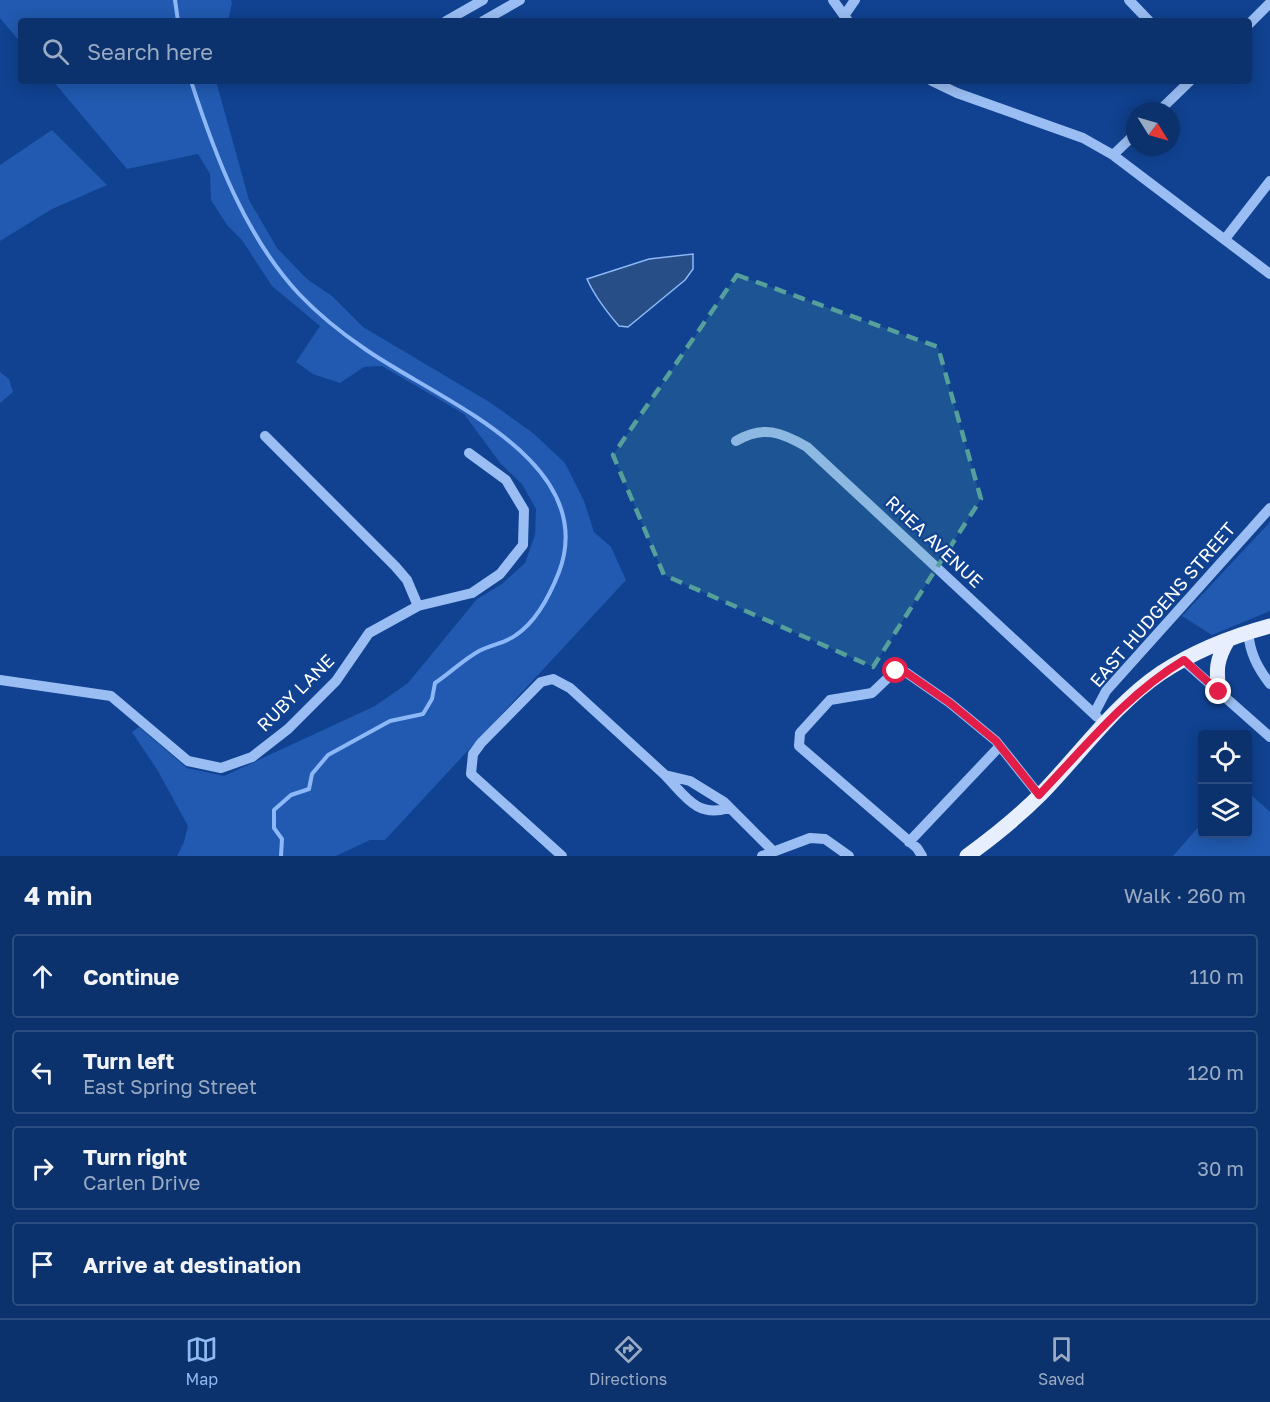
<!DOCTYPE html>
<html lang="en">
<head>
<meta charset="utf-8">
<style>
	body { margin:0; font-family:"Golos Text",sans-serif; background:#1a3e75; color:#f1f3f6 }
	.controls { position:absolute; right:18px; bottom:18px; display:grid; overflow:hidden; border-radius:6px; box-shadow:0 3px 15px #0003 }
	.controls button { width:54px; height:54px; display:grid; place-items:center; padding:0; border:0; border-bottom:2px solid #2c4d80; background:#0c326d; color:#f1f3f6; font:30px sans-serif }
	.compass { position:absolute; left:1126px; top:102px; width:54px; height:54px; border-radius:50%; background:#0c326d; box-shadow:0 3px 15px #0003; rotate:127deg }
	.stop { position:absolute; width:18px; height:18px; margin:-14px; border:4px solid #e11d48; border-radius:50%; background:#fff }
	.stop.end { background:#e11d48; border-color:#fff; box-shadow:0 2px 6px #0008 }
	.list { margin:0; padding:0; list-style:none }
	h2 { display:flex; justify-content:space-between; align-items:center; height:78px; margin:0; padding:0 24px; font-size:26px }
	h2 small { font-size:20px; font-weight:400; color:#9aaac2 }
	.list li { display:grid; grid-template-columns:39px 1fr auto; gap:18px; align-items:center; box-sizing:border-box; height:84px; margin:0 12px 12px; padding:0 12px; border:2px solid #2c4d80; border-radius:6px }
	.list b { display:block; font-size:22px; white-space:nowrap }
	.list p { margin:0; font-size:20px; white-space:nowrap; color:#9aaac2 }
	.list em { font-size:20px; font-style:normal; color:#9aaac2 }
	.icon { flex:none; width:33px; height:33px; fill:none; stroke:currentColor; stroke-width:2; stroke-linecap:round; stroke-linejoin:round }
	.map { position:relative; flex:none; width:1270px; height:856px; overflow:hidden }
	.search { position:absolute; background:#0c326d; box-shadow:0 3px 15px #0003; left:18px; right:18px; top:18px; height:66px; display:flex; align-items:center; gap:15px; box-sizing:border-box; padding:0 21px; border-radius:6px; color:#9aaac2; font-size:22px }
	.sheet { height:462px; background:#0c326d }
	nav { display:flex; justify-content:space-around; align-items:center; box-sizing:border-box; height:84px; border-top:2px solid #2c4d80; background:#0c326d; font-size:16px; color:#9aaac2 }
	nav a { display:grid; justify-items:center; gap:3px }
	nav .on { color:#90b9f0 }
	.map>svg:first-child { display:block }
</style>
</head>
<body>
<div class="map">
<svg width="1270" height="856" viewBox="0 0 1270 856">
	<rect width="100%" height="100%" fill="#104291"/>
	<!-- green -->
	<path fill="#215ab0" d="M 0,0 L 231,0 L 232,3 L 228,21 L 21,21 L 21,43 L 0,18 Z
		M 53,81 L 216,81 L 249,200 L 277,248 L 307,279 L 332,296 L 363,327 L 491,403 L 533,433 L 565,463 L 584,501 L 594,532 L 611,547 L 626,580 L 385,840 L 370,840 L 336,856 L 177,856 L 184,842 L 188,826 L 158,771 L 132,732 L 139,727 L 187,768 L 224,776 L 375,706 L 408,683 L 477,599 L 502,584 L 525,563 L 535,535 L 536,509 L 522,484 L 501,464 L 464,414 L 382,366 L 364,367 L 340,383 L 313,374 L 296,362 L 320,326 L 272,286 L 242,240 L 227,225 L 211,200 L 210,174 L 198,154 L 127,169 Z
		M 52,130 L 107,185 L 52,209 L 0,241 L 0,165 Z
		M 0,372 L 9,379 L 13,392 L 0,403 Z
		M 1270,522 L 1270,611 L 1212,635 L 1182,616 Z
		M 1248,792 L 1270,812 L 1270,856 L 1173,856 L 1202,823 L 1202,834 L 1248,834 Z"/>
	<!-- water -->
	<path fill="#284e88" stroke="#8cb8f7" stroke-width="1.5" d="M 693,254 L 693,269 L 685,280 L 628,327 L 619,326 C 606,311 595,297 587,279 L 649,259 Z"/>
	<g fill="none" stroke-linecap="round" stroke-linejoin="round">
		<!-- stream -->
		<path stroke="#8cb8f7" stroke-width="4" d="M 175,0 L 178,21
			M 191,81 C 215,155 245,236 299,294 C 318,314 343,334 365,349 C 436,399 601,460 559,572 C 550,595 537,621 516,635 C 506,643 490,645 479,651 C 463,660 450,673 435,683 L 432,699 L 423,714 L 390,721 L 328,755 L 312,774 L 309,789 L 291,795 L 274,810 L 274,828 L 282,839 L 281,856"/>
		<!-- minor -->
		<path stroke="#9abef3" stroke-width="10" d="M 833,0 L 848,21
			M 1129,0 L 1149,21
			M 844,16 L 855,0
			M 446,21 L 483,0
			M 483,21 L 520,0
			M 1249,24 L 1270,3
			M 932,81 L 957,93 L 1083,138 L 1113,155 L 1270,274
			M 1159,111 L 1190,81
			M 1113,155 L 1135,134
			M 1225,239 L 1270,181
			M 265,436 L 395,566 L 407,580 L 418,606
			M 736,441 C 763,425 781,432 807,447 L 1094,714
			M 1248,632 C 1250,653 1257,667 1270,684
			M 1183,660 L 1270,737
			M 0,680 L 111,696 L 188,761 L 221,768 L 252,757 L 288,729 L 336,681 L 369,633 L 418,606 L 472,593 L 500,574 L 523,545 L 524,510 L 506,480 L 469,453
			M 1097,717 L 1094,714 L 1106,691 L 1270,508
			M 665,775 C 686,797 697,818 729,808
			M 909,842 L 1000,746
			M 562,856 L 471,774 L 473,754 L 481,743 L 541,682 L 553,679 L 570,688 L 665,775 L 690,781 L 724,802 L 773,851
			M 762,856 L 810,838 L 825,839 L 849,856
			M 922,856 L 917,848 L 799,746 L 800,733 L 830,700 L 872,693 L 895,671 L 904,671 L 950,703 L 996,741 L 1039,795"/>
		<!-- major -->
		<path stroke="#e7efff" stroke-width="15" d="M 1219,692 C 1216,670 1216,660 1228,640
			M 967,856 C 993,837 1018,817 1041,794 C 1080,754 1114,705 1161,673 C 1193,652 1233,636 1270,626"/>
	</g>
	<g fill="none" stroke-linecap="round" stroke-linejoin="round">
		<!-- route -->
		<path stroke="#e11d48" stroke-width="8" d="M 896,671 L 904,671 L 950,703 L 996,741 L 1039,795 C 1085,747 1126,695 1184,660 L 1219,692"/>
	</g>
	<!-- marked area -->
	<path fill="#579f9a" fill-opacity="0.2" stroke="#579f9a" stroke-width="4.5" stroke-dasharray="12 8" stroke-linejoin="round" d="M 737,275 L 938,347 L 981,499 L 873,667 L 664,575 L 613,455 Z"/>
	<g text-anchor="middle" stroke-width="4.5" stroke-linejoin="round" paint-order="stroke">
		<!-- street labels -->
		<g font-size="18" fill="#fff" stroke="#104291">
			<text transform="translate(934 542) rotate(43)" y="6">RHEA AVENUE</text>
			<text transform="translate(1163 605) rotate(-49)" y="6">EAST HUDGENS STREET</text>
			<text transform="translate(296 693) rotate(-45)" y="6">RUBY LANE</text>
		</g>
	</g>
</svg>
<div class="controls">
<button><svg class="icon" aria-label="locate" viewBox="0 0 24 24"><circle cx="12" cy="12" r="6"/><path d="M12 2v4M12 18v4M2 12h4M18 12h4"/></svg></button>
<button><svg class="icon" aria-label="layers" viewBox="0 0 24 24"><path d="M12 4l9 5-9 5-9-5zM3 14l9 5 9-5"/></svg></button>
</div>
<svg class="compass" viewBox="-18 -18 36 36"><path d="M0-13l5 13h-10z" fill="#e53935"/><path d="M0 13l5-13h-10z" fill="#9aaac2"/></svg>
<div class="stop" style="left:896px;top:671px"></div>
<div class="stop end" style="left:1219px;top:692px"></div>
<div class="search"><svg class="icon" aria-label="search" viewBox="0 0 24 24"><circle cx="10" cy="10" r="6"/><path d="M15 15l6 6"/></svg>Search here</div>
</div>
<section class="sheet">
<h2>4 min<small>Walk · 260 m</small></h2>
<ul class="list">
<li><svg class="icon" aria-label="ahead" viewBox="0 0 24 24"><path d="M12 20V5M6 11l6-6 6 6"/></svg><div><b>Continue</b></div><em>110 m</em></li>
<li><svg class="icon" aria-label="left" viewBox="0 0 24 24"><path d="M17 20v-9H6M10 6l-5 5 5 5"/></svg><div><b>Turn left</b><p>East Spring Street</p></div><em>120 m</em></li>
<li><svg class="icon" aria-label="right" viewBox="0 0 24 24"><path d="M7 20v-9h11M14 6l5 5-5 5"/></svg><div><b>Turn right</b><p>Carlen Drive</p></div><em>30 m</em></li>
<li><svg class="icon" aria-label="arrive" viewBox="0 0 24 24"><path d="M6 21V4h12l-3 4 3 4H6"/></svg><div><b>Arrive at destination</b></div></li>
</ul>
</section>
<nav>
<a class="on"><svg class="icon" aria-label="map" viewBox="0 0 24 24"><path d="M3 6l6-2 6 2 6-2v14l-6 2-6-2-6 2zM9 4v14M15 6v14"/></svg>Map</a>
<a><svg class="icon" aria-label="directions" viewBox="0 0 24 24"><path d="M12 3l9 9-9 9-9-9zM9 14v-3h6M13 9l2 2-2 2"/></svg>Directions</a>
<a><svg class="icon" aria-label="saved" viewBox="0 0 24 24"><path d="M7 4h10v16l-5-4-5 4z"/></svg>Saved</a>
</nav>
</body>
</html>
